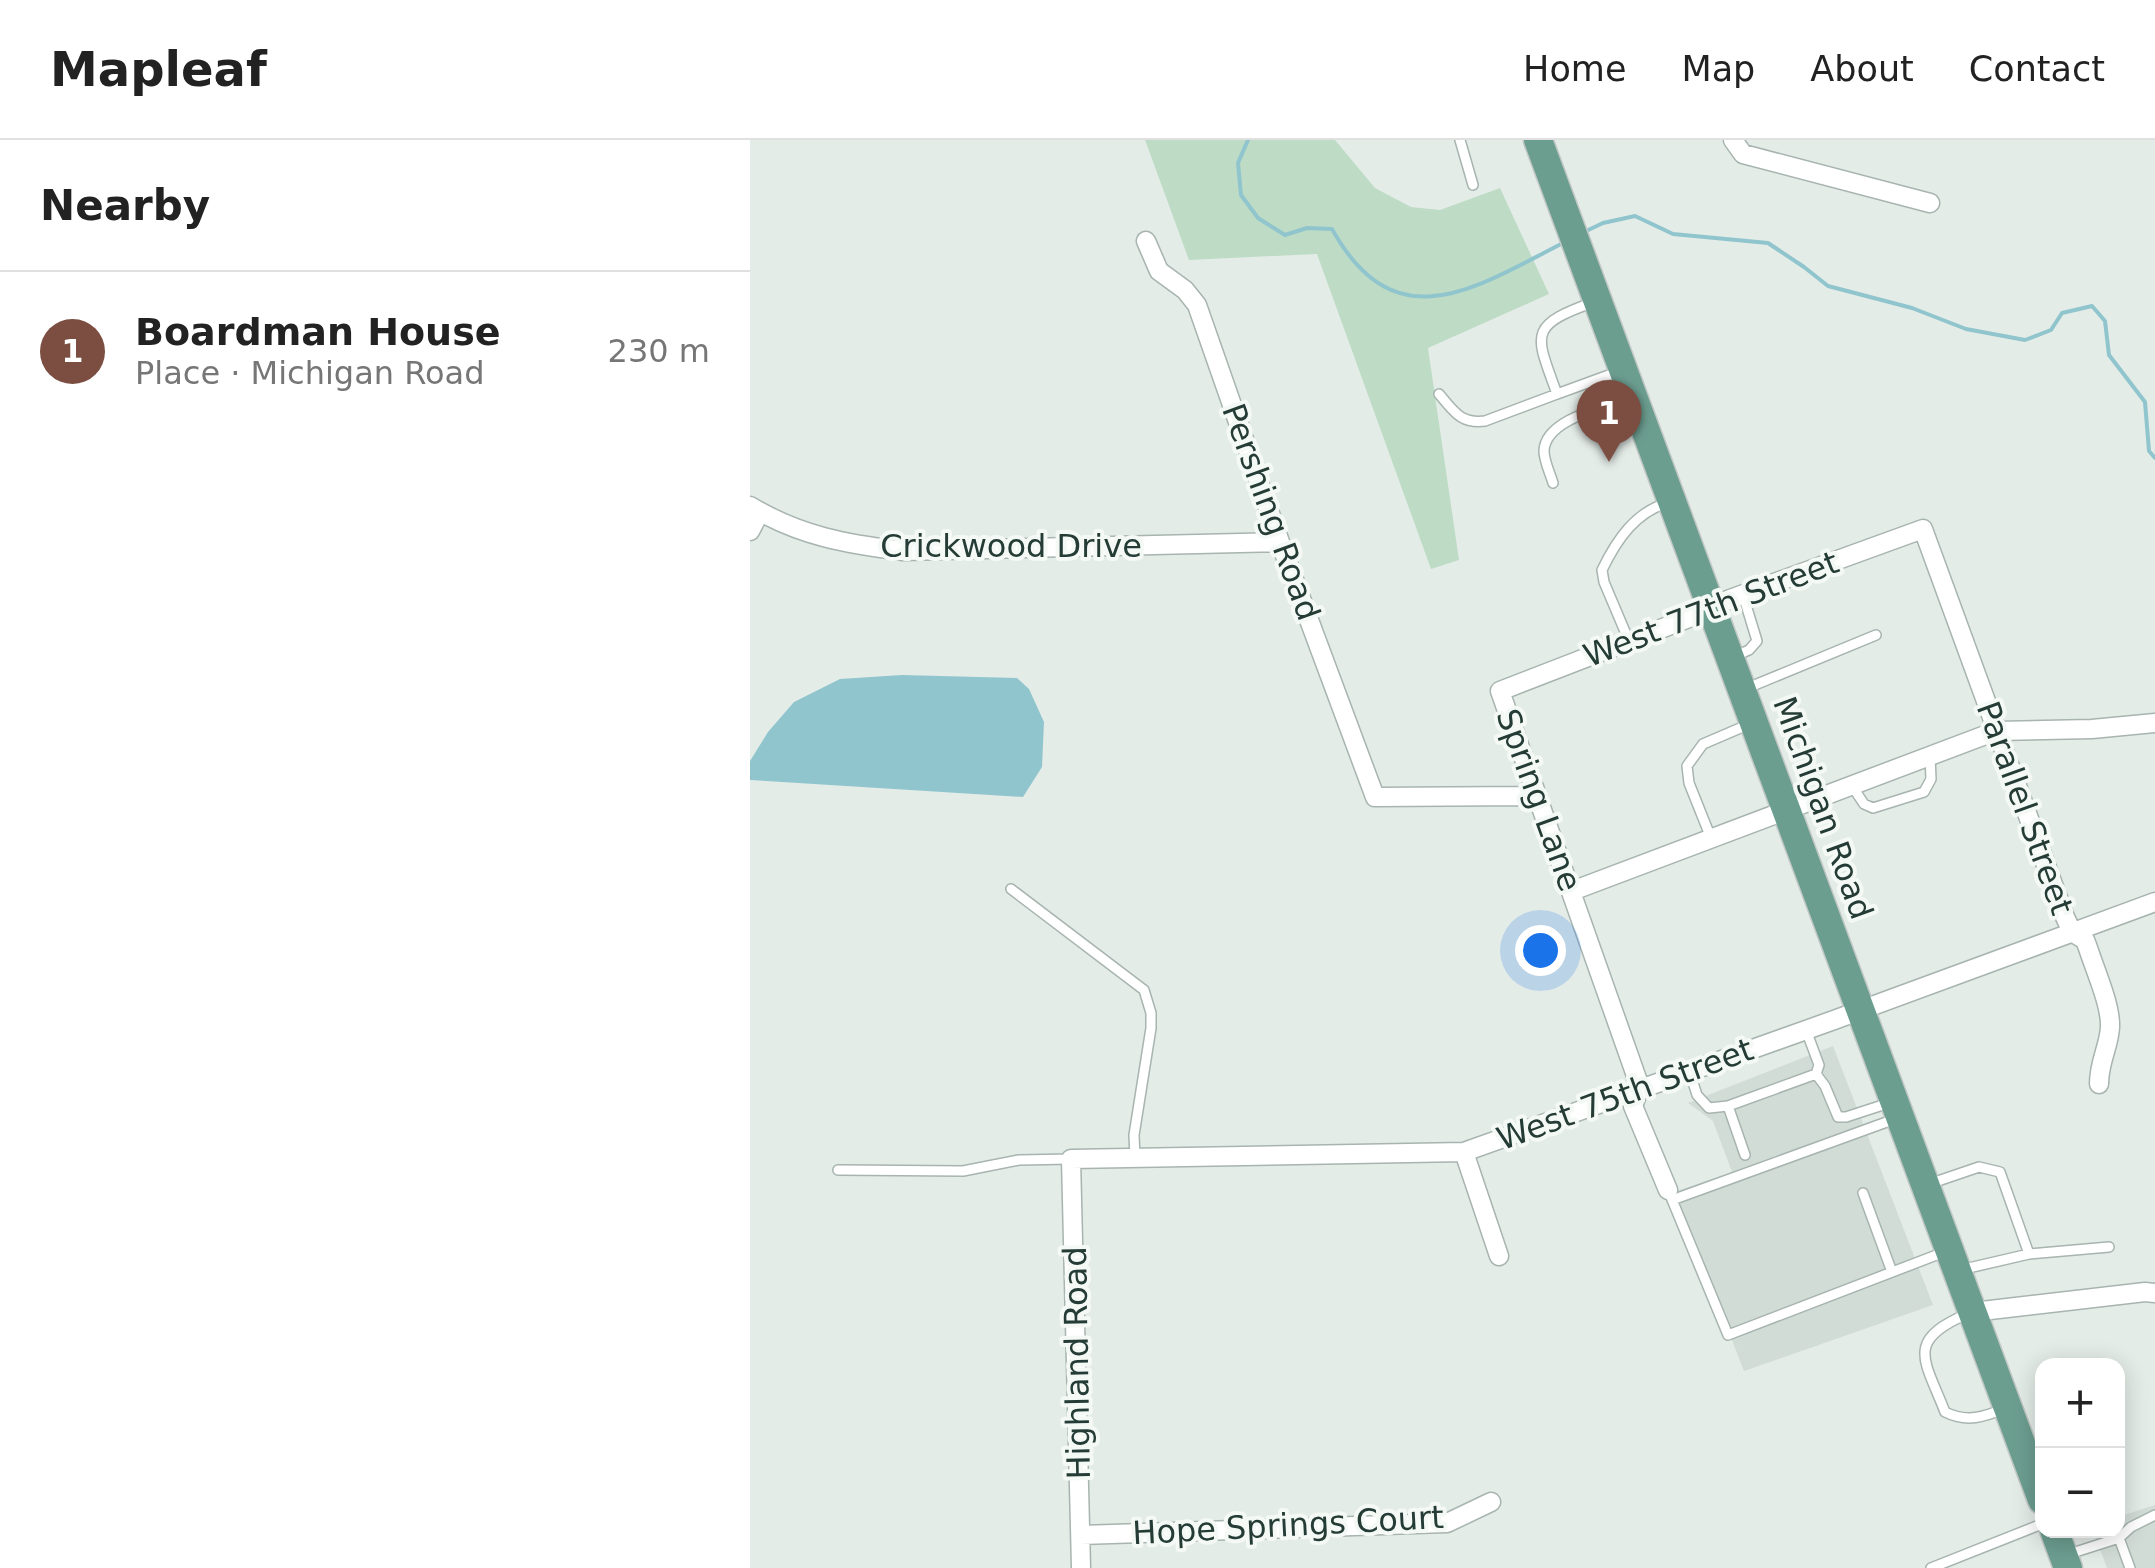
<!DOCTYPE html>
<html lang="en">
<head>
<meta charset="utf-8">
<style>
	body { margin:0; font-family:"DejaVu Sans",sans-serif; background:#f2f2f2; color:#222 }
	.controls { position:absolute; right:30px; bottom:30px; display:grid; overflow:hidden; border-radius:20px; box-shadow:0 5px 25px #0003 }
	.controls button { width:90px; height:90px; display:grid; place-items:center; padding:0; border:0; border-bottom:2px solid #e0e0e0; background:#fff; color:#222; font:50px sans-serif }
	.you { position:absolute; left:790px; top:810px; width:35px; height:35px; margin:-25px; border:8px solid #fff; border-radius:50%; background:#1a73e8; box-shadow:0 0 0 15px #1a73e833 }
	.badge { display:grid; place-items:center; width:65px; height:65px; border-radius:50%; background:#7b4e41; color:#fff; font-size:32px; font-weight:700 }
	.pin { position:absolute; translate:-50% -82px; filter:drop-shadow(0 2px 5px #0008) }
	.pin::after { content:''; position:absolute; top:52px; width:35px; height:30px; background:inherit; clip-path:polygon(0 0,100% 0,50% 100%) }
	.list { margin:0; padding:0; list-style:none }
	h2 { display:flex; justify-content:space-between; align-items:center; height:130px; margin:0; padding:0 40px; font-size:42px }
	h2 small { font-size:32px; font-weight:400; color:#767676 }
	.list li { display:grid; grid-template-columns:65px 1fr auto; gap:30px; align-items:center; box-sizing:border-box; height:160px; padding:0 40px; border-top:2px solid #e0e0e0 }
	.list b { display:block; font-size:38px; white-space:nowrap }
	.list p { margin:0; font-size:32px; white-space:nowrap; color:#767676 }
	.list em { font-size:32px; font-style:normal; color:#767676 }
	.map { position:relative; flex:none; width:1405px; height:1428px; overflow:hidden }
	header { display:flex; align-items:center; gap:60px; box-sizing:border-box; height:140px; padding:0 50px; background:#fff; border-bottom:2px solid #e0e0e0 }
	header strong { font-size:48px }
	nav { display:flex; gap:55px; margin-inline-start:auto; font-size:35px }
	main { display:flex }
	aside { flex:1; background:#fff }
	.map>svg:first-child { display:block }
</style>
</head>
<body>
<header>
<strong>Mapleaf</strong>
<nav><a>Home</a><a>Map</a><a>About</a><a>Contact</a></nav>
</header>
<main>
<aside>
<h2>Nearby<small></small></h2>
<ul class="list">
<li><span class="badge">1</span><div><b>Boardman House</b><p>Place · Michigan Road</p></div><em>230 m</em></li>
</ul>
</aside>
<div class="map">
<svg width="1405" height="1428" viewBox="0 0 1405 1428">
	<rect width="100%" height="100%" fill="#e4ece8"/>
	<!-- built -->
	<path fill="#d2dcd7" d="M 1083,906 L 1183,1165 L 994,1231 L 924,1052 L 982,1032 L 963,981 L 938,963 Z
		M 1405,1365 L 1405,1428 L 1357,1428 L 1343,1391 L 1368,1390 L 1368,1377 Z"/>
	<!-- green -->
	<path fill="#bedcc5" d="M 395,0 L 585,0 L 625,48 L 661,67 L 690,70 L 750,48 L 799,154 L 678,208 L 709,420 L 681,429 L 567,114 L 439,120 Z"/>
	<!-- water -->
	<path fill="#90c5cd" d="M 152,535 L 267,538 L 279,549 L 294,582 L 292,627 L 273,657 L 0,640 L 0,621 L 18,592 L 44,562 L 90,539 Z"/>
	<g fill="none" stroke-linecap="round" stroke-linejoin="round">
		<!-- stream -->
		<path stroke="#90c5cd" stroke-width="4" d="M 498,0 L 488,23 L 491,55 L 508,78 L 535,95 L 557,88 L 582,89 C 646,204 726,147 815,102
			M 832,93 L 853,83 L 885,76 L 923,94 L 1018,103 L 1054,127 L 1078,146 L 1162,168 L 1216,189 L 1275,200 L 1301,190 L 1312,173 L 1342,166 L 1355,181 L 1359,215 L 1395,262 L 1399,311 L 1405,318"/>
		<!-- service casing -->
		<g stroke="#a7b4af" stroke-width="12">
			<path id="service" d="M 710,0 L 723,45
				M 689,254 C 704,271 710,284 735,281 L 807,254 C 786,195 776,186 844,162
				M 807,254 L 870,231
				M 803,343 C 800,333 794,321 794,311 C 795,279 856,267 880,258
				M 879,501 L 854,442 L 852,430 C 867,399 886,371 920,362
				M 983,517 L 999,510 L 1007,501 L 993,455
				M 995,549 L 1126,495
				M 1102,646 L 1114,664 L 1123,668 L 1174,652 L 1181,639 L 1180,616
				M 961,698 L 939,643 L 937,626 L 953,604 L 1002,583
				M 261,749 L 394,850 L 401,873 L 401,888 L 384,995 L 385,1018
				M 1056,890 L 1069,925 L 1066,934 L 1075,946 L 1088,977 L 1096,977 L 1142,962
				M 939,930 L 947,955 L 959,968 L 978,966 L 1066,934
				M 978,966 L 995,1015
				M 88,1030 L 213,1031 L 269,1020 L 321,1019
				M 1179,1044 L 1229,1027 L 1250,1032 L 1279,1114
				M 918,1050 L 978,1195 L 1197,1111
				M 1113,1053 L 1142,1132
				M 922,1060 L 1145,979
				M 1210,1130 L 1279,1114 L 1359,1107
				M 1217,1174 C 1154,1201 1175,1220 1195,1272 C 1217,1283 1234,1277 1256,1268
				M 1369,1398 L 1381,1387 L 1405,1375
				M 1316,1415 L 1369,1398 L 1380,1428
				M 1181,1428 L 1292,1384"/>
		</g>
		<!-- minor casing -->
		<g stroke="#a7b4af" stroke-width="21">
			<path id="minor" d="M 983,0 L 993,14 L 1180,63
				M 396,101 L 409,131 L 435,150 L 447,165 L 530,402 L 625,657 L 788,656
				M 0,366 C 50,396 96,404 153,411 L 530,402
				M 0,391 L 10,372
				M 822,751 L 1246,591 L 1342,589 L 1405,583
				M 714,1012 L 749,1116
				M 918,1050 L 883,966 L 890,947 L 750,551 L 944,476 L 980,459 L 1173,389 L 1315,777 L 1322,792 L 1335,800 L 1338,808 C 1345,830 1361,865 1360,887 C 1359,907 1349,921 1349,944
				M 1223,1172 L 1395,1152 L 1405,1153
				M 331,1395 L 697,1383 L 741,1362
				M 331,1428 L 321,1019 L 714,1012 L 1084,880 L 1405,762"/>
		</g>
		<!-- primary casing -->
		<g stroke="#c2c8c6" stroke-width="31">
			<path id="primary" d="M 788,0 L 1292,1360
				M 1304,1390 L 1318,1428"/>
		</g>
		<!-- service -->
		<use href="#service" stroke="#fff" stroke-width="9"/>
		<!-- minor -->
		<use href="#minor" stroke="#fff" stroke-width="18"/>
		<!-- primary -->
		<use href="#primary" stroke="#6c9e90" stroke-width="28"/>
	</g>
	<g text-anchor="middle" stroke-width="8" stroke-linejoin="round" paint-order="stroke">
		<!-- street labels -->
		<g font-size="32" fill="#243c35" stroke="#f4f9f6">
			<text transform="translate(521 372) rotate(70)" y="11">Pershing Road</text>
			<text x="261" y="417">Crickwood Drive</text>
			<text transform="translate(961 469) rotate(-21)" y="11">West 77th Street</text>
			<text transform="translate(789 660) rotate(70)" y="11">Spring Lane</text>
			<text transform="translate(1073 668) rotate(70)" y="11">Michigan Road</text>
			<text transform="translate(1275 668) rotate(70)" y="11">Parallel Street</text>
			<text transform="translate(875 954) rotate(-20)" y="11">West 75th Street</text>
			<text transform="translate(327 1223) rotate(-91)" y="11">Highland Road</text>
			<text transform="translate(538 1385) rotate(-3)" y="11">Hope Springs Court</text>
		</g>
	</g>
</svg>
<div class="controls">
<button>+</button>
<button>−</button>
</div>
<div class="you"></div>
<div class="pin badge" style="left:859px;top:322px">1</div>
</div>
</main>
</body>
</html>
